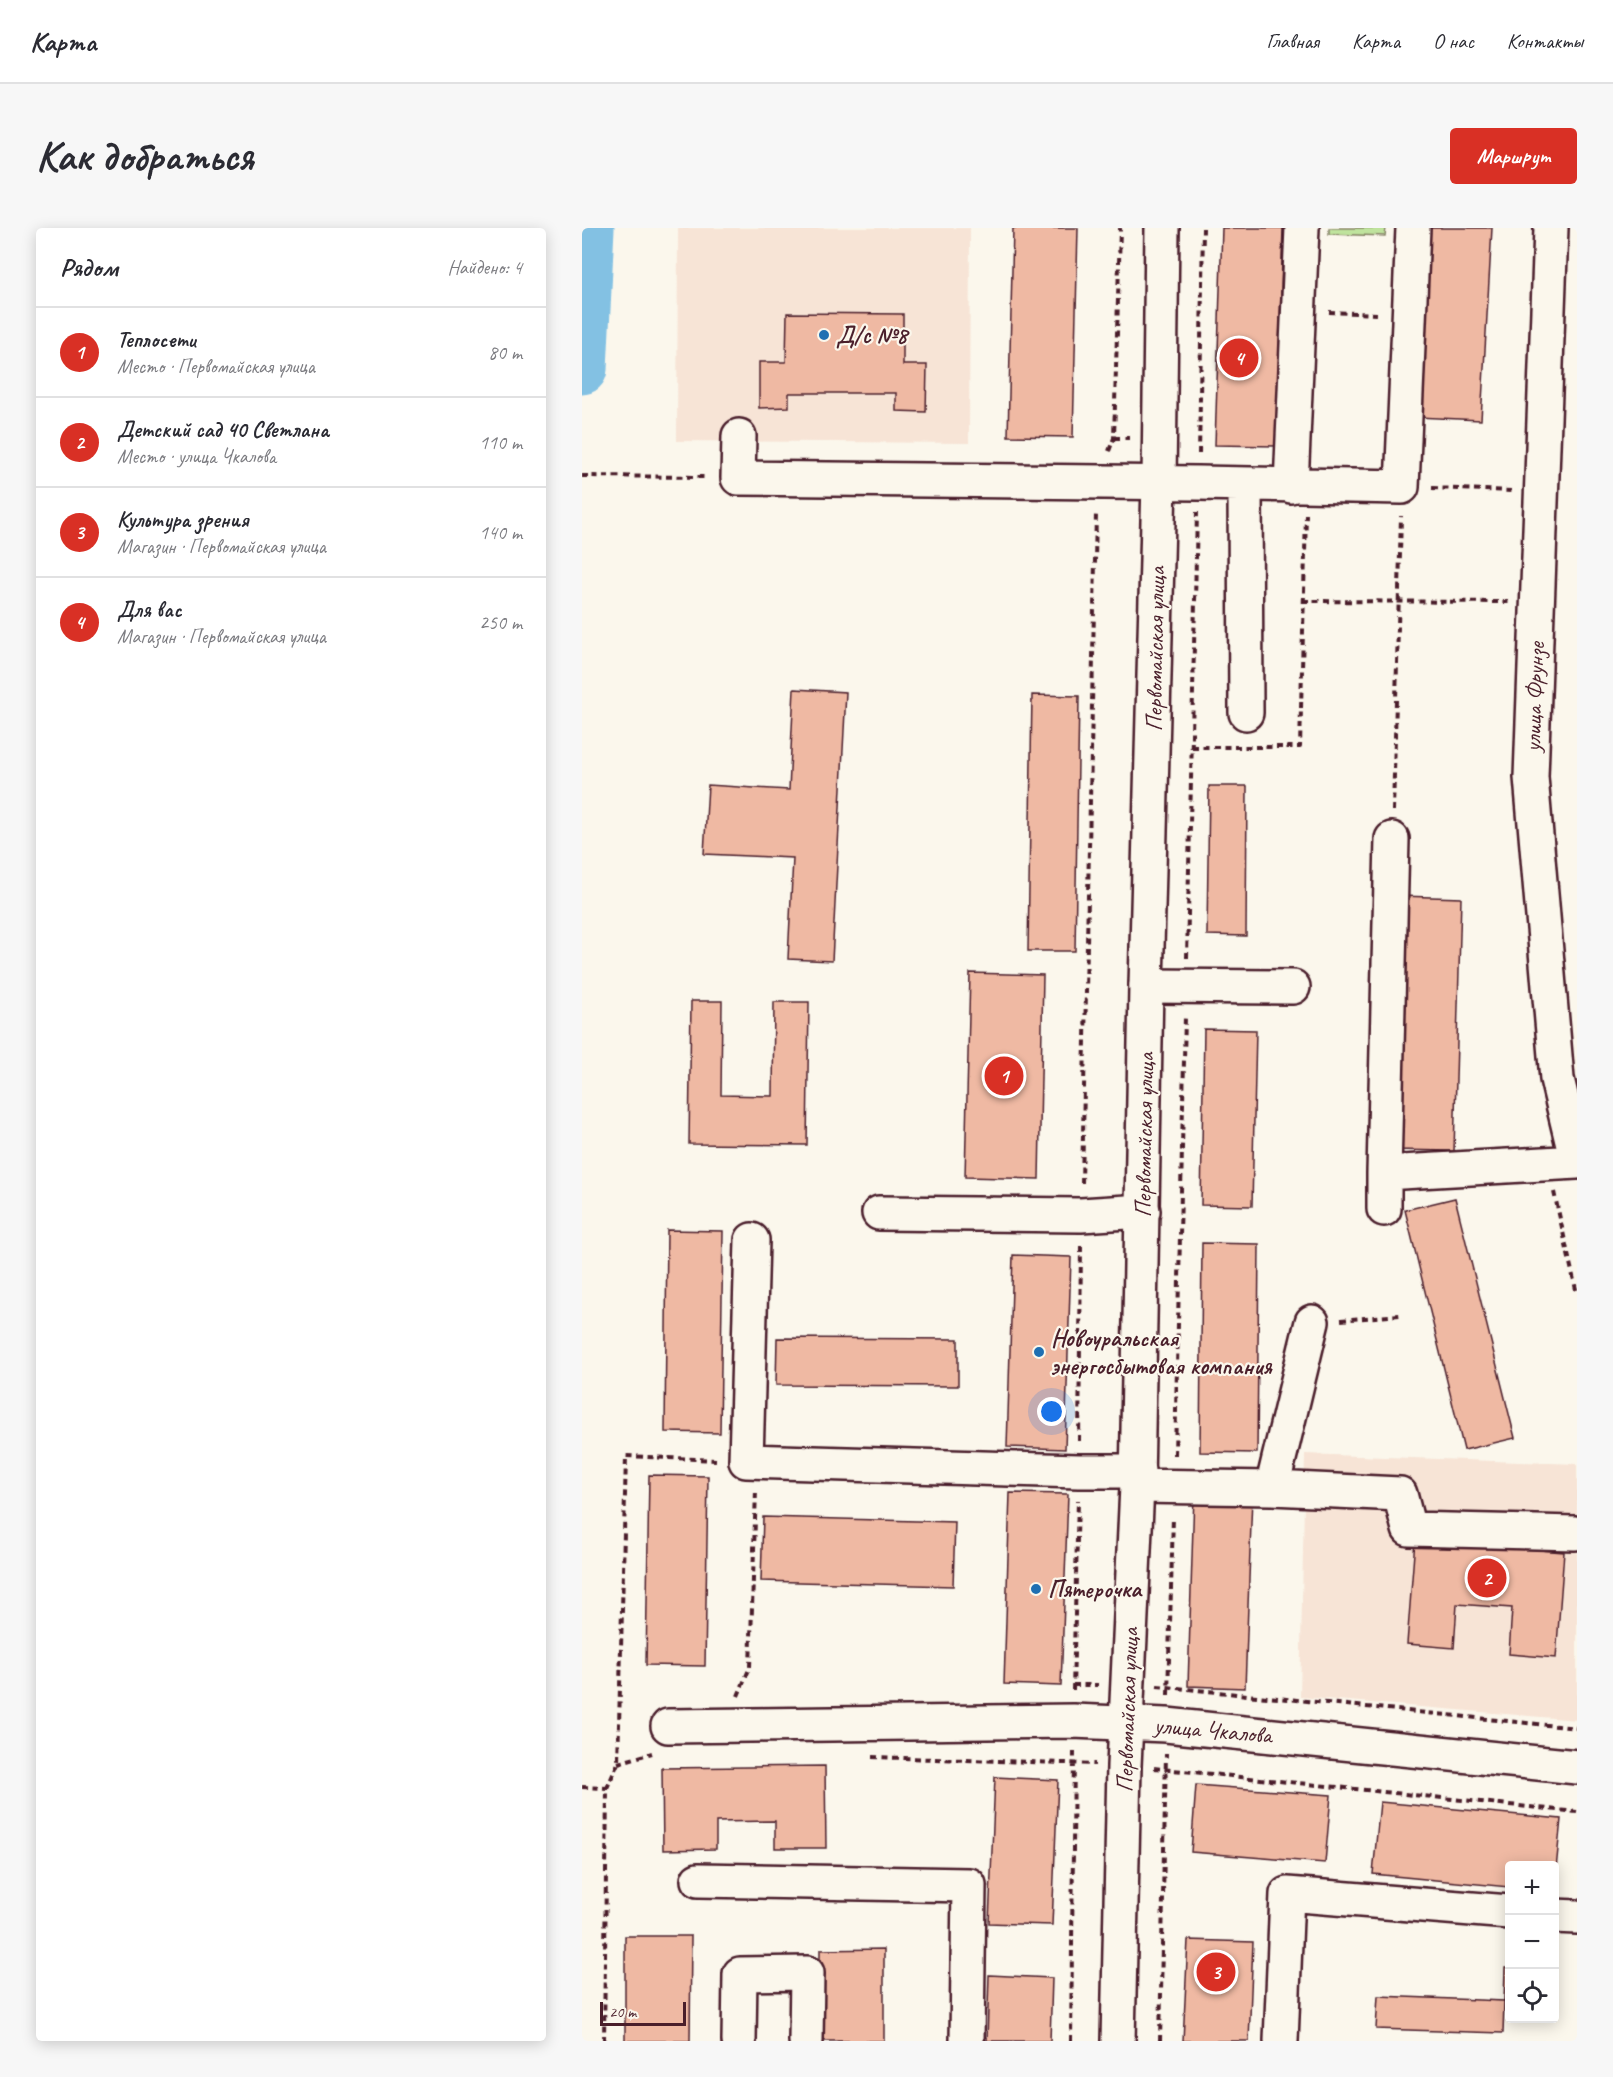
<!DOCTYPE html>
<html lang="ru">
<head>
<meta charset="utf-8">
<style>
	body { margin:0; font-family:Caveat,sans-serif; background:#f7f7f7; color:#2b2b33 }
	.controls { position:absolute; right:18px; bottom:18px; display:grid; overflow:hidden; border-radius:6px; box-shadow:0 3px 15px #0003 }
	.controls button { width:54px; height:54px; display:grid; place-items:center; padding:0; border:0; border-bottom:2px solid #e1e1e2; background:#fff; color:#2b2b33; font:30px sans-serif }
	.scale { position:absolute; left:18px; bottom:15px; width:86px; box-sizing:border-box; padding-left:6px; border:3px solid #4a1f2b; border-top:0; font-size:16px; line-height:21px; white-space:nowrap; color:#4a1f2b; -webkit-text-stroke:4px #fbf7ec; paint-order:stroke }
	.you { position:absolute; left:470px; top:1184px; width:21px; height:21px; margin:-15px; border:4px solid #fff; border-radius:50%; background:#1a73e8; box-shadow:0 0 0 9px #1a73e833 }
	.badge { display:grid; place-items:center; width:39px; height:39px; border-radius:50%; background:#d93025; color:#fff; font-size:20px; font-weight:700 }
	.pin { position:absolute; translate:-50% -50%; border:3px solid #fff; box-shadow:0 2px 6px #0006 }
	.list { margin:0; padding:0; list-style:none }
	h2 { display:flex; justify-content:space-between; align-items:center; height:78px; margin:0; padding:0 24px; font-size:26px }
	h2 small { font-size:20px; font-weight:400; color:#7c7c81 }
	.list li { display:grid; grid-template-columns:39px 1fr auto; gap:18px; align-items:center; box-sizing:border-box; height:90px; padding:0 24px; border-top:2px solid #e1e1e2 }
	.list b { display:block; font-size:22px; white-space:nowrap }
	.list p { margin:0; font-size:20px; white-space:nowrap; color:#7c7c81 }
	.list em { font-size:20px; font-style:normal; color:#7c7c81 }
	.icon { flex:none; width:33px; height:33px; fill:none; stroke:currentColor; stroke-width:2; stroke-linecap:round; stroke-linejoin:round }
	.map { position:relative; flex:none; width:995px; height:1813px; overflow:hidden; border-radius:6px }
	header { display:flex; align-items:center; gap:36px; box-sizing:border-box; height:84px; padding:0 30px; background:#fff; border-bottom:2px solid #e1e1e2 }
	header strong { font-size:28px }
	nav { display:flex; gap:33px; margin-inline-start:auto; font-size:21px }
	.intro { display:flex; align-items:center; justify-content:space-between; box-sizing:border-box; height:144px; padding:0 36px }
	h1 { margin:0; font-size:42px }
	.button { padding:15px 27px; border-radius:6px; background:#d93025; color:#fff; font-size:21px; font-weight:700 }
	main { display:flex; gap:36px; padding:0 36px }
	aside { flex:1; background:#fff; border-radius:6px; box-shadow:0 3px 15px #0003 }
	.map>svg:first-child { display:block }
</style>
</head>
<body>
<header>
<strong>Карта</strong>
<nav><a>Главная</a><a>Карта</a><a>О нас</a><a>Контакты</a></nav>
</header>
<div class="intro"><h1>Как добраться</h1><a class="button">Маршрут</a></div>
<main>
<aside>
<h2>Рядом<small>Найдено: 4</small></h2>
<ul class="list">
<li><span class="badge">1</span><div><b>Теплосети</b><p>Место · Первомайская улица</p></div><em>80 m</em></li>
<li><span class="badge">2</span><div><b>Детский сад 40 Светлана</b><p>Место · улица Чкалова</p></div><em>110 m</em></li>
<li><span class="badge">3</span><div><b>Культура зрения</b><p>Магазин · Первомайская улица</p></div><em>140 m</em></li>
<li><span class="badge">4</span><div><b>Для вас</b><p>Магазин · Первомайская улица</p></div><em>250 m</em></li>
</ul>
</aside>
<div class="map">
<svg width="995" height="1813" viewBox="0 0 995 1813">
	<rect width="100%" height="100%" fill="#fbf7ec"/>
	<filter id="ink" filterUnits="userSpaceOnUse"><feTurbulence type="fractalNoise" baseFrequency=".0167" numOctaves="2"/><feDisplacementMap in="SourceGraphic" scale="12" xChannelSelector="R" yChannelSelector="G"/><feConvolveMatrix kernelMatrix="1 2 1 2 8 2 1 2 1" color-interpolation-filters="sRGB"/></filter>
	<g filter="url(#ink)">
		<!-- built -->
		<path fill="#f7e4d6" d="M 96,0 L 388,0 L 387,215 L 95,213 Z
			M 723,1226 L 995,1236 L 995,1492 L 718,1469 Z"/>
		<!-- green -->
		<path fill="#bfe39d" stroke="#848164" stroke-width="1.5" d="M 747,0 L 804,0 L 803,8 L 747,6 Z"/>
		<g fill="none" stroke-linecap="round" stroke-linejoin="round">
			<!-- river -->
			<path stroke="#83c1e3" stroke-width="51" d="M 0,141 L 7,0"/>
		</g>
		<!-- building -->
		<path fill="#efb9a3" stroke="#4a1f2b" stroke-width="1.5" d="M 431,0 L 496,0 L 491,209 L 426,208 Z
			M 640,0 L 701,0 L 694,218 L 633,217 Z
			M 846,0 L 910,0 L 899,192 L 835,189 Z
			M 205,85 L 321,86 L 321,137 L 345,137 L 344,184 L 314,183 L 314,165 L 207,165 L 207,179 L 177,180 L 177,134 L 204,134 Z
			M 212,461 L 264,464 L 250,733 L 206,731 L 211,630 L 122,626 L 126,557 L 207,562 Z
			M 450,467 L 497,468 L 493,723 L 446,723 Z
			M 627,558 L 665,558 L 664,708 L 625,707 Z
			M 818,668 L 879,670 L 872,923 L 810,922 Z
			M 388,745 L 461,747 L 457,951 L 383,949 Z
			M 109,773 L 140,773 L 139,867 L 191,868 L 192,774 L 227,774 L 225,917 L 107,916 Z
			M 622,801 L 674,802 L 670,978 L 619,977 Z
			M 873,970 L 933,1210 L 882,1222 L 823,982 Z
			M 85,1002 L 141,1003 L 138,1205 L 83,1204 Z
			M 620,1015 L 677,1016 L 675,1225 L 618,1224 Z
			M 431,1027 L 489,1029 L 483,1221 L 425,1219 Z
			M 195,1110 L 376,1111 L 376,1158 L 194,1157 Z
			M 67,1247 L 126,1248 L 123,1438 L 64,1437 Z
			M 428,1265 L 486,1266 L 479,1458 L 422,1456 Z
			M 612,1266 L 670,1268 L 663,1460 L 606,1458 Z
			M 181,1289 L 373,1294 L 371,1358 L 179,1353 Z
			M 833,1312 L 982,1324 L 974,1430 L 927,1426 L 930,1380 L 875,1376 L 872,1420 L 825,1416 Z
			M 243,1538 L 244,1620 L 193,1620 L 193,1593 L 134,1594 L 134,1621 L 81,1622 L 80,1540 Z
			M 413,1549 L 476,1552 L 470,1697 L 407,1695 Z
			M 614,1557 L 749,1567 L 743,1635 L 609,1624 Z
			M 798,1574 L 979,1591 L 972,1661 L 972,1638 L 927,1638 L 927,1659 L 791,1646 Z
			M 43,1708 L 109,1708 L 108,1813 L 43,1813 Z
			M 606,1712 L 671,1714 L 667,1813 L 601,1813 Z
			M 302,1721 L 302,1813 L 238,1813 L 238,1722 Z
			M 923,1739 L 927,1739 L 927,1773 L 922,1773 Z
			M 407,1747 L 470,1750 L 468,1813 L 405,1813 Z
			M 796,1768 L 922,1773 L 921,1805 L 794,1801 Z"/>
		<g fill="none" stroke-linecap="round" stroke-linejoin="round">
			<!-- minor casing -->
			<g stroke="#4a1f2b" stroke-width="38">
				<path id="minor" d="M 969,0 L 949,549 L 975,851 L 995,934
					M 157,208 L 156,250 L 616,255 L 820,259 L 831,0
					M 663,256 L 664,485
					M 709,258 L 720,0
					M 810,611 L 802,945 L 995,934
					M 564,758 L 711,759
					M 802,981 L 802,945
					M 297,985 L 499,987 L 561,983
					M 170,1012 L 164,1233 L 497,1243 L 556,1243
					M 555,1258 L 690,1260 L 730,1094
					M 690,1260 L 818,1266 L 827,1301 L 993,1305
					M 86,1498 L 491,1493 L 584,1497 L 995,1539
					M 116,1652 L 387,1657 L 385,1813
					M 972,1688 L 995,1689
					M 157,1813 L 158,1746 L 225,1745 L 224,1813
					M 699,1813 L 705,1666 L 927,1684"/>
			</g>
			<!-- major casing -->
			<g stroke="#4a1f2b" stroke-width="38">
				<path id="major" d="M 536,1813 L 542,1538 L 555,1258 L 564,758 L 577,254 L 580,0"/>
			</g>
			<!-- path -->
			<path stroke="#4a1f2b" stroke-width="4" stroke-dasharray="6 4.5" stroke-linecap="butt" d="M 747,84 L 796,86
				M 532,210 L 547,210
				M 527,223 L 532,210 L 538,0
				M 617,226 L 621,0
				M 0,248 L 125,249
				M 850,260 L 930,263
				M 721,373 L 927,374
				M 610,519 L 718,519 L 724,286
				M 811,583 L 819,288
				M 605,730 L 615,284
				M 500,955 L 514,285
				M 972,964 L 995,1066
				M 759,1092 L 818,1087
				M 497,1213 L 499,1017
				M 593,1227 L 603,788
				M 491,1457 L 516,1457
				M 575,1458 L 995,1500
				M 491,1462 L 496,1272
				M 586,1467 L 591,1289
				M 156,1468 L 168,1439 L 174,1262
				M 290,1529 L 513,1536
				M 36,1535 L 70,1525
				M 572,1540 L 995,1584
				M 0,1559 L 25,1560
				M 22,1813 L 25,1560 L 36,1535 L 44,1228 L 134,1232
				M 489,1813 L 492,1524
				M 578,1813 L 584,1526"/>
			<!-- minor -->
			<use href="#minor" stroke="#fbf7ec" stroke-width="33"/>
			<!-- major -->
			<use href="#major" stroke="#fbf7ec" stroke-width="33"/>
		</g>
	</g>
	<!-- markers -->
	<g fill="#1f6fb2" stroke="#fbf7ec" stroke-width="2">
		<circle cx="242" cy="107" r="6"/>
		<circle cx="457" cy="1124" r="6"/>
		<circle cx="454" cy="1361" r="6"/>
	</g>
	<g text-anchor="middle" stroke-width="4.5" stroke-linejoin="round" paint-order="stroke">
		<!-- poi labels -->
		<g font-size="24" font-weight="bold" fill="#4a1f2b" stroke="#fbf7ec" text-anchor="start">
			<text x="254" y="115">Д/с №8</text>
			<text x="469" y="1118">Новоуральская<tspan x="469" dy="28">энергосбытовая компания</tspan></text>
			<text x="466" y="1369">Пятерочка</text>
		</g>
		<!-- street labels -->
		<g font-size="24" fill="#4a1f2b" stroke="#fbf7ec">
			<text transform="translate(573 421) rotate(-89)" y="8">Первомайская улица</text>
			<text transform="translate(952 469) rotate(-88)" y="8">улица Фрунзе</text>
			<text transform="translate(562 907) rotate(-89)" y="8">Первомайская улица</text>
			<text transform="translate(545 1482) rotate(-88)" y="8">Первомайская улица</text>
			<text transform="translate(631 1502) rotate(5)" y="8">улица Чкалова</text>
		</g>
	</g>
</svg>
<div class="controls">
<button>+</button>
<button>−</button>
<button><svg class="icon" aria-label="locate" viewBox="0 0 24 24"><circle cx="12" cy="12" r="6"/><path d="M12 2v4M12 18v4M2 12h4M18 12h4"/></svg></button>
</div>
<div class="scale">20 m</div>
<div class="you"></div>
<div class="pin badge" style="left:422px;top:848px">1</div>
<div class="pin badge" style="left:905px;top:1350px">2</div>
<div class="pin badge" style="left:634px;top:1744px">3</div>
<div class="pin badge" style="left:657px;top:130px">4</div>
</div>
</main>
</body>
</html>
